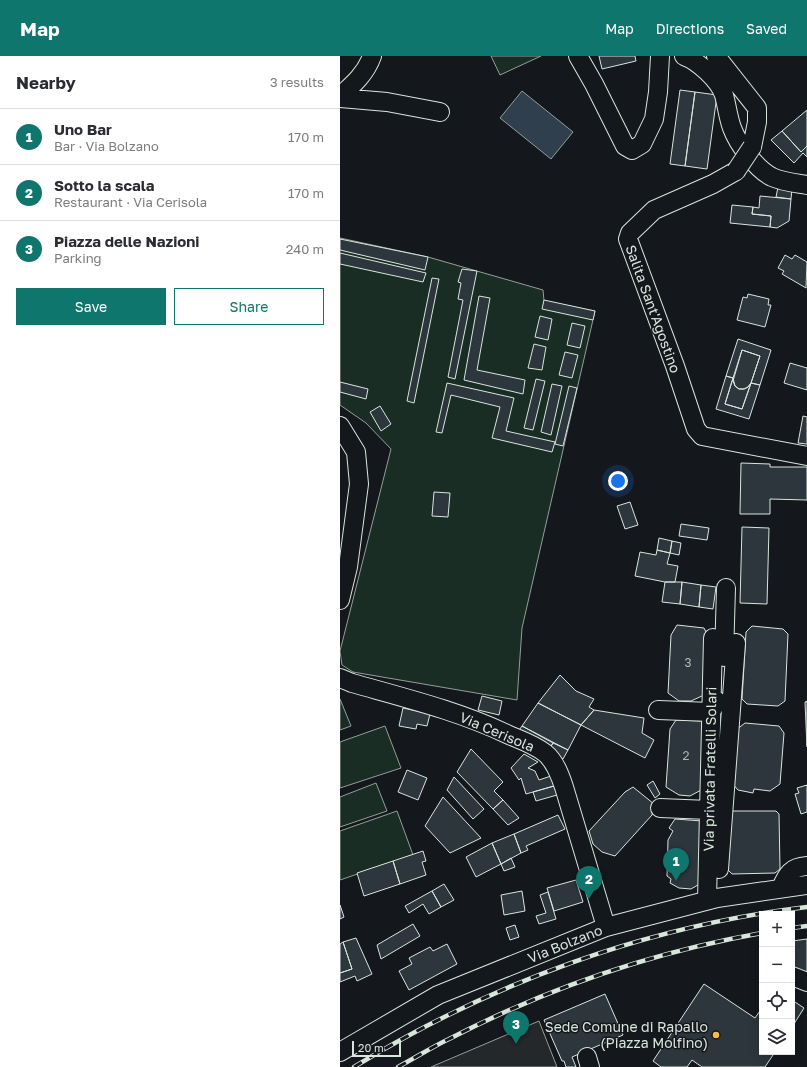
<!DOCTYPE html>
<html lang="en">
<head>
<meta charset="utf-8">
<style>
	body { margin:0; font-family:"Golos Text",sans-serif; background:#f2f2f3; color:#2b2b33 }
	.controls { position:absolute; right:12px; bottom:12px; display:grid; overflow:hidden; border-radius:0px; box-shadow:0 2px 10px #0003 }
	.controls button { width:36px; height:36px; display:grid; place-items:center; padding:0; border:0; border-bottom:1px solid #e1e1e2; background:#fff; color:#2b2b33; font:20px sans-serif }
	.scale { position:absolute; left:12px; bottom:10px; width:49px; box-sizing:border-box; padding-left:4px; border:2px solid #d8e6dc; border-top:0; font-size:11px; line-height:14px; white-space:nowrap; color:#d8e6dc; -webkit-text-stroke:3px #14181c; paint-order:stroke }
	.you { position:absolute; left:278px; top:425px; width:14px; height:14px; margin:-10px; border:3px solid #fff; border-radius:50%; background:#1a73e8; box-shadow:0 0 0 6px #1a73e833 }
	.badge { display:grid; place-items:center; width:26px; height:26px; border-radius:50%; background:#0f766e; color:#fff; font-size:13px; font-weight:700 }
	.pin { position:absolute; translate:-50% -33px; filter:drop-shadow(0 1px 2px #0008) }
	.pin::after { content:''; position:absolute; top:21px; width:14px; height:12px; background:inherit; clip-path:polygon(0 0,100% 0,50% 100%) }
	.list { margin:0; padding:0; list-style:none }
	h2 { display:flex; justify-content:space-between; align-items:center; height:52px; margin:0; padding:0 16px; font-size:17px }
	h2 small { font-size:13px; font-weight:400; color:#7c7c81 }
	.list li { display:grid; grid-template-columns:26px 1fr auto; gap:12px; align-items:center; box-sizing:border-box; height:56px; padding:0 16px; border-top:1px solid #e1e1e2 }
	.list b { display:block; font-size:15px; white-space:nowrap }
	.list p { margin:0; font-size:13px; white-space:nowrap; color:#7c7c81 }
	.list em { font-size:13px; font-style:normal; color:#7c7c81 }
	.actions { display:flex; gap:8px; padding:12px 16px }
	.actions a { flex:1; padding:9px 0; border:1px solid #0f766e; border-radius:0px; text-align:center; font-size:14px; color:#0f766e }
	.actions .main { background:#0f766e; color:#fff }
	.icon { flex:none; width:22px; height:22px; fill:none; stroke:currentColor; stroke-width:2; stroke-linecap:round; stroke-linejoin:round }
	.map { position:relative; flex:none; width:467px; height:1011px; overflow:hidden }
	header { display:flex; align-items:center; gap:24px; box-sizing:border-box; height:56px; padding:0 20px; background:#0f766e; color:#fff }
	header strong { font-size:19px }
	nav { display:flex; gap:22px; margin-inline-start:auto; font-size:14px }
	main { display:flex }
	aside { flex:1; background:#fff }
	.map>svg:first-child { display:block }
</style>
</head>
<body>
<header>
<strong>Map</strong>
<nav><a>Map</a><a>Directions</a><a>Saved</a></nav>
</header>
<main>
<aside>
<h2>Nearby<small>3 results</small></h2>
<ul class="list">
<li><span class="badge">1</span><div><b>Uno Bar</b><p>Bar · Via Bolzano</p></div><em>170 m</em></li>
<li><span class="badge">2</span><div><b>Sotto la scala</b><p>Restaurant · Via Cerisola</p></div><em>170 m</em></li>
<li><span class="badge">3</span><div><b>Piazza delle Nazioni</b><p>Parking</p></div><em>240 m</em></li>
</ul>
<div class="actions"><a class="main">Save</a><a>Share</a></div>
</aside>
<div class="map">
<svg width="467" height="1011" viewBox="0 0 467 1011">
	<rect width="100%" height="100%" fill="#14181c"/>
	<!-- green -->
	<path fill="#1a2d24" stroke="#939e99" d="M 151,0 L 201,0 L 160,19 Z
		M 0,182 L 88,201 L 203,234 L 204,245 L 255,255 L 182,572 L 177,644 L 13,616 L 2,609 L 0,595 L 51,393 L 26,367 L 0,349 Z
		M 0,643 L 11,670 L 0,674 Z
		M 45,670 L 61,712 L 0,732 L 0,686 Z
		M 36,727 L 47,755 L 0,771 L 0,741 Z
		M 57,755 L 73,799 L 0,824 L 0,775 Z"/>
	<!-- parking -->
	<path fill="#24282b" stroke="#939e99" d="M 199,965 L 217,1011 L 91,1011 Z"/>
	<!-- water -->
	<path fill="#2f3f4d" stroke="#939e99" d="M 182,35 L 233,76 L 211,103 L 160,62 Z"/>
	<!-- building -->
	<path fill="#2c363c" stroke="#d8e6dc" d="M 259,0 L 295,0 L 296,5 L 262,13 Z
		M 340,34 L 355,36 L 345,110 L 330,108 Z
		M 355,36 L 377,39 L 367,113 L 345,110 Z
		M 467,54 L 467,90 L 461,96 L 442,75 Z
		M 442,75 L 461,96 L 467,90 L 467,101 L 463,97 L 454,107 L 431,84 Z
		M 438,131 L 452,133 L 451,143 L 436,141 Z
		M 420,140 L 451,143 L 449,165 L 437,172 L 430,171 L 431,160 L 412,158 L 413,151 L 419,152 Z
		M 392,149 L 413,151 L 412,158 L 431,160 L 430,171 L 390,167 Z
		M 0,183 L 88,201 L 85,214 L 0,194 Z
		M 0,197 L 86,217 L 83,226 L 0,208 Z
		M 445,199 L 452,203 L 455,199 L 467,206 L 466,232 L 442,218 L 444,215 L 438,212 Z
		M 122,213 L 137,215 L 115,323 L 108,321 L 123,244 L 118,243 L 121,227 L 118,226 Z
		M 92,222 L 99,223 L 74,347 L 67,345 Z
		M 408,238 L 429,243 L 428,249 L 431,249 L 425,271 L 397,264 L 403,241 L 407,242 Z
		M 139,240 L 150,242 L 137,314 L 185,324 L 183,338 L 124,324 Z
		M 204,244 L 255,255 L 253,264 L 202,253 Z
		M 200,260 L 212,263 L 208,284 L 195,281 Z
		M 232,267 L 245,270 L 240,292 L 227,289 Z
		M 398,283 L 431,294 L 420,329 L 411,327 L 420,300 L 402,294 L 393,322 L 386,320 Z
		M 194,288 L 206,291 L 202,314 L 188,312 Z
		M 402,294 L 420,300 L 411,327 L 408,331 L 404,333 L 399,333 L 395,330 L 393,325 Z
		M 225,296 L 238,299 L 232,322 L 219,319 Z
		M 450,307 L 467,312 L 467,334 L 444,327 Z
		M 386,320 L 393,322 L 385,348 L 402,353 L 411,327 L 420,329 L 409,363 L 376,353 Z
		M 393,322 L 395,330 L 399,333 L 404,333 L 408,331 L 411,327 L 402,353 L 385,348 Z
		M 196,323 L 205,325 L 193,374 L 184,372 Z
		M 0,326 L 28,333 L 26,343 L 0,336 Z
		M 107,327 L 174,342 L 166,375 L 215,386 L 212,396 L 152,382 L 160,351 L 111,339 L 102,377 L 96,376 Z
		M 212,328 L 222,330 L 211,379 L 201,376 Z
		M 229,330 L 237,332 L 223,390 L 215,388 Z
		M 40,350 L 51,368 L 41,375 L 30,356 Z
		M 463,360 L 467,361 L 467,388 L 458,387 Z
		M 401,407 L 430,408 L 430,411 L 467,411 L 467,444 L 430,443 L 430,458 L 400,458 Z
		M 94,436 L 110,437 L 108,461 L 92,460 Z
		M 290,446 L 298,469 L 285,473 L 277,450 Z
		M 341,468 L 369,472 L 367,484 L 339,480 Z
		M 402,471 L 429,472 L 427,548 L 400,547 Z
		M 319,482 L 332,485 L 330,497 L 317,494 Z
		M 332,485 L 341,487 L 339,499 L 330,497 Z
		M 317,494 L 330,497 L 327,508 L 338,510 L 335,526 L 325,526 L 295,520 L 300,496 L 316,499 Z
		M 325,526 L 342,526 L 340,548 L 322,546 Z
		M 342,526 L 361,529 L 359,551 L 340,548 Z
		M 361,529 L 376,531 L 373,553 L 359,551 Z
		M 337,569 L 364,572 L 368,580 L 364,639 L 351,645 L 339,645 L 328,637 L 331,579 Z
		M 412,570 L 443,573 L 448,578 L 445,645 L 438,650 L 407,648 L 402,643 L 406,576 Z
		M 220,619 L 236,635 L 254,643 L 249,651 L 254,654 L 241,669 L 198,647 Z
		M 142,640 L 162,645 L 159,659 L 138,654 Z
		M 467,645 L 467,691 L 465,646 Z
		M 198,647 L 241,669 L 228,694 L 182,670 Z
		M 63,652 L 90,658 L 87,670 L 77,668 L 76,673 L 59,670 Z
		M 254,654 L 304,662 L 302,677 L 314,684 L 305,702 L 241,669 Z
		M 336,664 L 363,665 L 363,733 L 350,740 L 339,739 L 326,731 L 330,673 Z
		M 405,667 L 439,670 L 444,677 L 440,728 L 430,735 L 414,733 L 413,737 L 398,734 L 391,726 L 396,674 Z
		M 182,670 L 213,687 L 208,695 L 177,677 Z
		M 213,687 L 228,694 L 223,703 L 208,695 Z
		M 131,693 L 163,726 L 154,735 L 163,744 L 153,753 L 117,716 Z
		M 184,698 L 198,706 L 188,712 L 195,715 L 199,724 L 211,720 L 214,730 L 186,738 L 181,722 L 179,724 L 171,712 Z
		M 67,714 L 87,722 L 78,744 L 58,736 Z
		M 114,721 L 144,753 L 133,763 L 107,734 Z
		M 313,725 L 320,738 L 315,742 L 307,729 Z
		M 467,729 L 467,756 L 461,758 L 455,738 L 459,737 L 457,732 Z
		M 214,730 L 217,739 L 196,745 L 193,736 Z
		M 293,731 L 314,748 L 312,759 L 275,800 L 262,796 L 253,788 L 249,775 L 285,736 Z
		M 103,741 L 141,782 L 110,797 L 85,770 Z
		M 163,744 L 179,762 L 168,769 L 153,753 Z
		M 391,755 L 436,755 L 439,758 L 440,813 L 435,817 L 392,818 L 388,814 Z
		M 218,759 L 225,773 L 186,790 L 188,794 L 181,797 L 174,778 Z
		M 335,763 L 362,765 L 363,826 L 351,833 L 339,832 L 330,827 L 331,823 L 327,820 L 328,784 L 333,775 L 329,772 Z
		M 174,778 L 181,797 L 161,808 L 152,787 Z
		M 152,787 L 161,808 L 136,821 L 126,801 Z
		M 83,795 L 86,805 L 82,806 L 86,819 L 60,828 L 53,805 Z
		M 171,802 L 175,811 L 164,815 L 161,808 Z
		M 53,805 L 60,828 L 24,840 L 17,817 Z
		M 236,824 L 243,846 L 214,855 L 207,832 Z
		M 104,828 L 114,844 L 101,851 L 92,835 Z
		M 92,835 L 101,851 L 89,858 L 83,848 L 69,857 L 65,850 Z
		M 182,835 L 185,855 L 164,859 L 161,839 Z
		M 208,836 L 216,863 L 199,868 L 196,860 L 206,857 L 200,839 Z
		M 0,849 L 4,861 L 0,863 Z
		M 73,868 L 80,880 L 41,903 L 37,889 Z
		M 175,869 L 179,881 L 170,884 L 166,872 Z
		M 16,882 L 32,918 L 17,925 L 15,920 L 0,926 L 0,917 L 12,913 L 3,886 Z
		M 467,883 L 467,921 L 454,914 L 452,896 L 452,885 Z
		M 3,886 L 12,913 L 0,917 L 0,888 Z
		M 107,888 L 117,908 L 69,934 L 59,915 L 72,908 L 69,902 L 90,891 L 93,895 Z
		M 364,928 L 415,962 L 422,952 L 422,996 L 435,996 L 425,1011 L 362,1011 L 352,1004 L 347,1011 L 321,1011 L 313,1005 Z
		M 265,938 L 283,979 L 232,1001 L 236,1011 L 226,1011 L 224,1005 L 222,1005 L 204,964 Z
		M 452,944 L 464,952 L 452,971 Z"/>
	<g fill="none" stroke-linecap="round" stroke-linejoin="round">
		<!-- minor casing -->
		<g stroke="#d8e6dc" stroke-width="20">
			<path id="minor" d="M 238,0 L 254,28 L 285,90 L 292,94 L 302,88 L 314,63 L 318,36 L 320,0
				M 344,0 C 358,5 379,24 384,39 C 387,50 388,61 392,72 C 398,88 416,113 432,121 C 443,126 455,127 467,129
				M 376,0 L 417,52 L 417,66 L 412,91
				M 0,40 C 14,28 26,17 32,0
				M 0,42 L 47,46 L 100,56
				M 396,115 L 373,128 L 314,154 L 290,177 L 288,183 L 335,310 L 356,373 L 362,380 L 467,400
				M 0,370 L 16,396 L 19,428 L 8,511 L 0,544
				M 384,601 L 386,532
				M 0,622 L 12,627 C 65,642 119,655 169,679 C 181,684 195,689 205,697 C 215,705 220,719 224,731 L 266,871
				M 318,654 L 371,656 L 377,645
				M 320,752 L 369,754
				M 379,813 L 396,587
				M 441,832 C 447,818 451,811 467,810
				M 367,844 L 373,582
				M 452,920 L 467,926
				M 0,996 L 98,939 L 266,871 L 377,842 L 467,829
				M 247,1001 L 250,1011"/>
		</g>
		<!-- minor -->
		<use href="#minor" stroke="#14181c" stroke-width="18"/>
		<!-- rail casing -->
		<g stroke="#d8e6dc" stroke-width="4.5">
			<path id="rail" d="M 452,872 L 467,870
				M 14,1011 C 151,927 307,870 467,851
				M 58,1011 C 75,1002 92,991 109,983 C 208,932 313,896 422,877"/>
		</g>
		<!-- rail -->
		<use href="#rail" stroke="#14181c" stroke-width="3" stroke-dasharray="9" stroke-linecap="butt"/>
		<!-- minor-bridge casing -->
		<g stroke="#d8e6dc" stroke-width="20" stroke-linecap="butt">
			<path id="minor-bridge" d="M 396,115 L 412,91"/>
		</g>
		<!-- minor-bridge -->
		<use href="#minor-bridge" stroke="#14181c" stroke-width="18"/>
	</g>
	<!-- markers -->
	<circle fill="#ffb74d" stroke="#14181c" stroke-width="1.5" cx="376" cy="979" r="4"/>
	<g text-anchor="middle" stroke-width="3" stroke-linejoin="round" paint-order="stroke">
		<!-- number labels -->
		<g font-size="12" fill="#adbab4">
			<text x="348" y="611">3</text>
			<text x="346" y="704">2</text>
		</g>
		<!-- street labels -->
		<g font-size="14" fill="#d8e6dc" stroke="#14181c">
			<text transform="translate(313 253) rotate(70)" y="5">Salita Sant'Agostino</text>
			<text transform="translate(157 676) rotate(23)" y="5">Via Cerisola</text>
			<text transform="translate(370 713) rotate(-89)" y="5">Via privata Fratelli Solari</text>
			<text transform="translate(225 888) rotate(-22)" y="5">Via Bolzano</text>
		</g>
		<!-- poi labels -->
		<g font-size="14" fill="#d8e6dc" stroke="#14181c" text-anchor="end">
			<text x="368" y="976">Sede Comune di Rapallo<tspan x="368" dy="16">(Piazza Molfino)</tspan></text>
		</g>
	</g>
</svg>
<div class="controls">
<button>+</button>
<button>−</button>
<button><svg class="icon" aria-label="locate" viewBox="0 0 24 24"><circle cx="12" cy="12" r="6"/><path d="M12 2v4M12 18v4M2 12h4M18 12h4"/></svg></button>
<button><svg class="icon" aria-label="layers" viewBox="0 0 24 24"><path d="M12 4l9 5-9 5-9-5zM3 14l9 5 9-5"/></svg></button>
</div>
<div class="scale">20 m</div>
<div class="you"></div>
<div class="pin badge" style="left:336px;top:825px">1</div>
<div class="pin badge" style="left:249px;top:843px">2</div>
<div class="pin badge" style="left:176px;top:988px">3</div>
</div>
</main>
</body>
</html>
